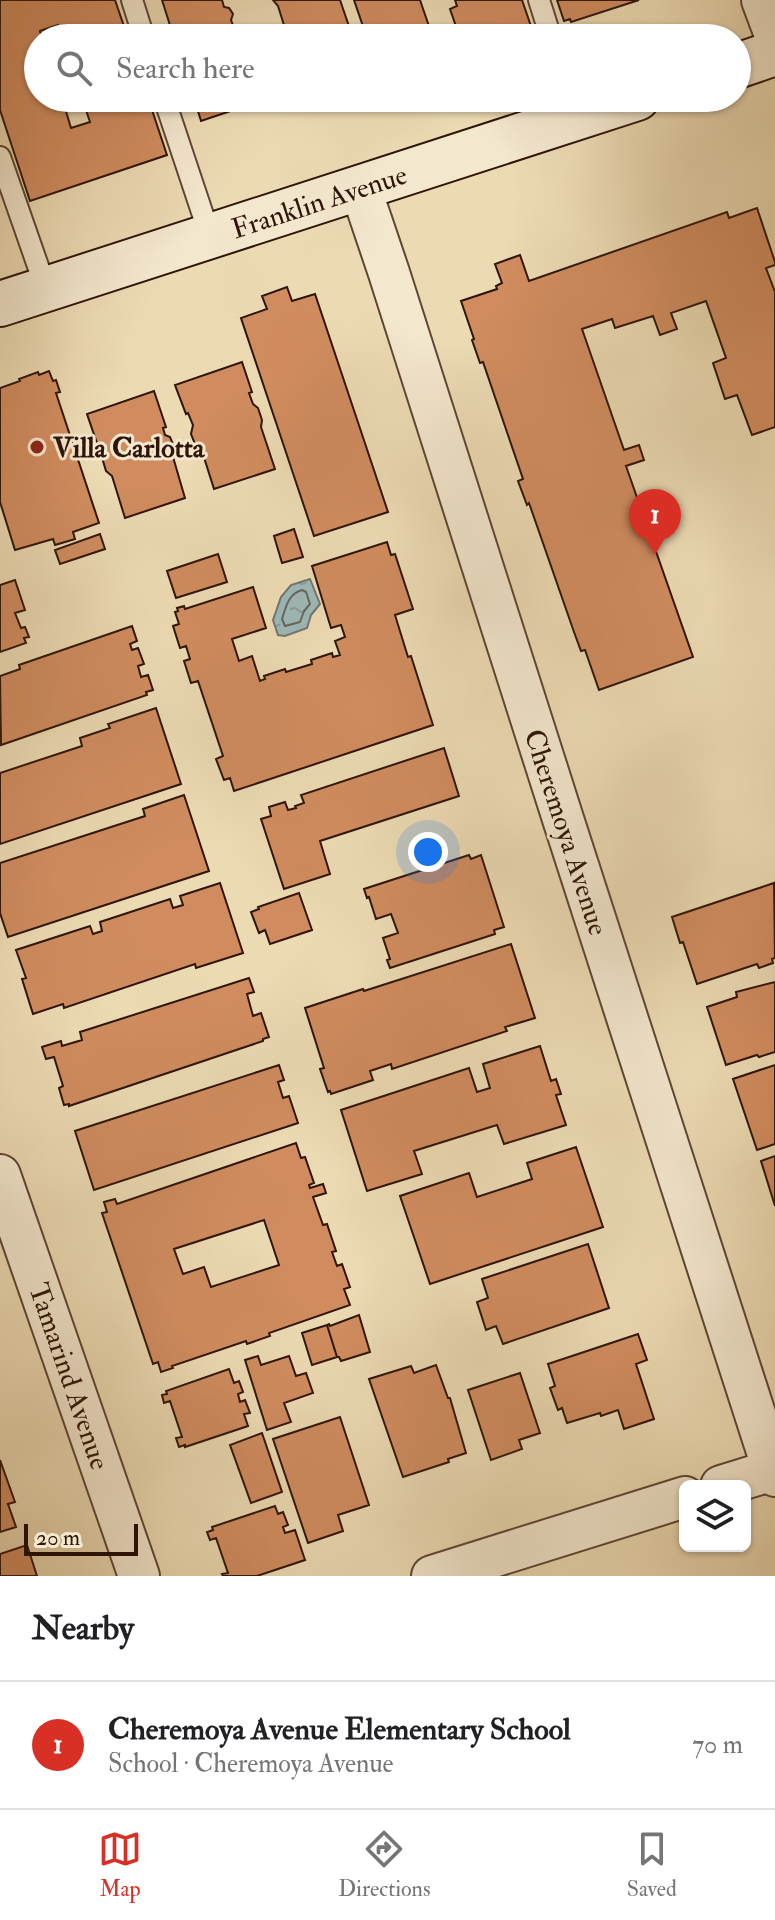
<!DOCTYPE html>
<html lang="en">
<head>
<meta charset="utf-8">
<style>
	body { margin:0; font-family:"IM FELL Double Pica",serif; background:#f2f2f2; color:#202124 }
	.controls { position:absolute; right:24px; bottom:24px; display:grid; overflow:hidden; border-radius:12px; box-shadow:0 2px 6px #0004 }
	.controls button { width:72px; height:72px; display:grid; place-items:center; padding:0; border:0; border-bottom:2px solid #e0e0e0; background:#fff; color:#202124; font:40px sans-serif }
	.scale { position:absolute; left:24px; bottom:20px; width:114px; box-sizing:border-box; padding-left:8px; border:4px solid #2e1508; border-top:0; font-size:22px; line-height:28px; white-space:nowrap; color:#2e1508; -webkit-text-stroke:6px #f3e7ce; paint-order:stroke }
	.you { position:absolute; left:428px; top:852px; width:28px; height:28px; margin:-20px; border:6px solid #fff; border-radius:50%; background:#1a73e8; box-shadow:0 0 0 12px #1a73e833 }
	.badge { display:grid; place-items:center; width:52px; height:52px; border-radius:50%; background:#d93025; color:#fff; font-size:26px; font-weight:700 }
	.pin { position:absolute; translate:-50% -66px; filter:drop-shadow(0 2px 4px #0008) }
	.pin::after { content:''; position:absolute; top:42px; width:28px; height:24px; background:inherit; clip-path:polygon(0 0,100% 0,50% 100%) }
	.list { margin:0; padding:0; list-style:none }
	h2 { display:flex; justify-content:space-between; align-items:center; height:104px; margin:0; padding:0 32px; font-size:34px }
	h2 small { font-size:26px; font-weight:400; color:#757577 }
	.list li { display:grid; grid-template-columns:52px 1fr auto; gap:24px; align-items:center; box-sizing:border-box; height:128px; padding:0 32px; border-top:2px solid #e0e0e0 }
	.list b { display:block; font-size:30px; white-space:nowrap }
	.list p { margin:0; font-size:26px; white-space:nowrap; color:#757577 }
	.list em { font-size:26px; font-style:normal; color:#757577 }
	.icon { flex:none; width:44px; height:44px; fill:none; stroke:currentColor; stroke-width:2; stroke-linecap:round; stroke-linejoin:round }
	.map { position:relative; flex:none; width:775px; height:1576px; overflow:hidden }
	.search { position:absolute; background:#fff; box-shadow:0 2px 6px #0004; left:24px; right:24px; top:24px; height:88px; display:flex; align-items:center; gap:20px; box-sizing:border-box; padding:0 28px; border-radius:44px; color:#757577; font-size:30px }
	.sheet { height:232px; background:#fff }
	nav { display:flex; justify-content:space-around; align-items:center; box-sizing:border-box; height:112px; border-top:2px solid #e0e0e0; background:#fff; font-size:22px; color:#757577 }
	nav a { display:grid; justify-items:center; gap:4px }
	nav .on { color:#d93025 }
	.map>svg:first-child { display:block }
</style>
</head>
<body>
<div class="map">
<svg width="775" height="1576" viewBox="0 0 775 1576">
	<defs>
		<pattern id="water-ripples" width="26" height="14" patternUnits="userSpaceOnUse" patternTransform="scale(2)"><rect width="26" height="14" fill="#9db8b7"/><path d="M2 4q2-2 4 0t4 0M15 11q2-2 4 0t4 0" fill="none" stroke="#889d9c"/></pattern>
	</defs>
	<rect width="100%" height="100%" fill="#ecdab3"/>
	<filter id="stains"><feTurbulence type="fractalNoise" baseFrequency=".0025" numOctaves="4"/><feColorMatrix values="0 0 0 0 .2 0 0 0 0 .09 0 0 0 0 .02 0 0 0 .5 -.17"/></filter>
	<radialGradient id="worn" r=".72"><stop offset=".6" stop-color="#630" stop-opacity="0"/><stop offset="1" stop-color="#630" stop-opacity=".3"/></radialGradient>
	<!-- water -->
	<path fill="url(#water-ripples)" stroke="#717771" stroke-width="2" d="M 310,579 L 320,604 L 311,615 L 307,628 L 285,636 L 278,635 L 273,620 L 281,597 L 291,585 Z"/>
	<g fill="none" stroke-linecap="round" stroke-linejoin="round">
		<!-- shore -->
		<path stroke="#666660" stroke-width="2" d="M 302,590 L 306,592 L 310,604 L 304,611 L 300,622 L 285,626 L 282,619 C 286,607 288,594 302,590 Z"/>
	</g>
	<!-- building -->
	<path fill="#d08c5f" stroke="#2e1508" stroke-width="2" fill-rule="evenodd" d="M 0,0 L 115,0 L 128,38 L 62,38 L 58,25 L 40,31 L 42,38 L 38,38 L 38,98 L 62,98 L 71,128 L 90,122 L 82,98 L 148,98 L 167,155 L 30,201 L 0,110 Z
		M 162,0 L 222,0 L 224,7 L 229,8 L 233,14 L 231,20 L 238,38 L 174,38 Z
		M 273,0 L 340,0 L 353,38 L 288,38 L 278,6 Z
		M 354,0 L 420,0 L 433,38 L 367,38 Z
		M 455,0 L 522,0 L 533,32 L 515,38 L 460,38 L 450,9 L 457,6 Z
		M 557,0 L 639,0 L 571,22 L 570,19 L 564,21 Z
		M 194,98 L 258,98 L 260,101 L 201,121 Z
		M 757,208 L 775,262 L 775,265 L 766,268 L 775,292 L 775,427 L 752,435 L 737,395 L 725,399 L 713,363 L 726,358 L 706,301 L 671,313 L 677,329 L 660,335 L 653,316 L 615,328 L 612,319 L 582,329 L 624,450 L 639,445 L 644,460 L 626,466 L 693,657 L 599,690 L 585,650 L 581,651 L 574,632 L 529,503 L 527,505 L 518,481 L 523,479 L 483,362 L 480,363 L 472,340 L 474,339 L 461,301 L 497,289 L 496,286 L 502,283 L 495,264 L 520,255 L 529,281 L 727,212 L 729,218 Z
		M 287,287 L 292,301 L 315,294 L 388,512 L 314,536 L 241,318 L 267,309 L 262,296 Z
		M 242,362 L 252,392 L 249,393 L 253,404 L 258,408 L 262,420 L 261,427 L 275,469 L 214,489 L 201,448 L 195,444 L 191,434 L 193,425 L 188,413 L 186,414 L 175,385 Z
		M 49,371 L 53,381 L 56,380 L 60,392 L 56,393 L 99,523 L 73,532 L 75,539 L 55,545 L 53,539 L 15,550 L 0,502 L 0,388 L 20,381 L 19,379 L 38,372 L 39,375 Z
		M 154,391 L 166,427 L 163,428 L 165,435 L 170,437 L 174,447 L 173,457 L 185,498 L 125,518 L 112,476 L 106,471 L 103,461 L 105,454 L 103,447 L 99,449 L 87,414 Z
		M 294,529 L 303,557 L 282,563 L 274,536 Z
		M 100,534 L 105,549 L 60,564 L 55,550 Z
		M 387,542 L 391,555 L 395,554 L 413,609 L 395,615 L 408,657 L 411,656 L 433,725 L 234,791 L 230,778 L 224,780 L 216,759 L 223,756 L 198,681 L 191,683 L 184,661 L 190,659 L 186,646 L 180,648 L 173,626 L 179,624 L 175,612 L 178,611 L 177,608 L 184,606 L 185,609 L 253,587 L 266,628 L 232,639 L 239,661 L 252,656 L 260,681 L 265,679 L 264,676 L 285,669 L 286,672 L 312,664 L 311,660 L 332,653 L 333,657 L 340,655 L 335,641 L 345,637 L 341,625 L 331,628 L 312,566 Z
		M 218,554 L 227,582 L 176,598 L 167,571 Z
		M 15,580 L 25,610 L 15,613 L 21,628 L 25,627 L 29,637 L 24,638 L 26,643 L 0,652 L 0,585 Z
		M 132,626 L 137,641 L 130,644 L 132,650 L 138,648 L 144,664 L 138,666 L 141,677 L 148,675 L 153,690 L 146,692 L 147,695 L 1,745 L 0,676 L 20,669 L 19,665 Z
		M 156,708 L 181,784 L 0,844 L 0,773 L 82,746 L 80,738 L 110,728 L 108,724 Z
		M 444,748 L 459,796 L 320,841 L 330,874 L 284,889 L 261,819 L 271,816 L 269,807 L 285,802 L 288,810 L 296,808 L 295,806 L 304,803 L 301,795 Z
		M 184,795 L 209,871 L 8,937 L 0,913 L 0,863 L 145,816 L 143,809 Z
		M 469,855 L 471,859 L 481,855 L 504,927 L 494,930 L 495,934 L 390,968 L 387,960 L 390,959 L 383,938 L 398,933 L 391,914 L 376,919 L 369,897 L 367,898 L 364,889 Z
		M 220,883 L 243,953 L 196,968 L 195,964 L 64,1008 L 63,1004 L 33,1014 L 22,979 L 26,978 L 16,950 L 90,926 L 93,934 L 102,931 L 100,922 L 170,899 L 173,908 L 183,905 L 180,896 Z
		M 774,883 L 775,958 L 772,959 L 773,963 L 759,968 L 757,964 L 697,984 L 683,942 L 680,943 L 672,917 Z
		M 299,893 L 312,930 L 270,944 L 265,930 L 259,933 L 251,912 L 259,909 L 258,907 Z
		M 511,944 L 535,1018 L 505,1027 L 507,1031 L 392,1069 L 391,1064 L 370,1071 L 373,1080 L 331,1094 L 330,1091 L 328,1092 L 320,1069 L 324,1068 L 305,1008 L 363,989 L 364,991 Z
		M 249,978 L 254,992 L 247,994 L 253,1016 L 261,1013 L 269,1037 L 263,1039 L 263,1041 L 69,1106 L 69,1104 L 64,1105 L 59,1088 L 63,1086 L 54,1057 L 46,1059 L 42,1047 L 61,1041 L 62,1046 L 82,1040 L 80,1032 Z
		M 775,982 L 775,1052 L 759,1057 L 757,1055 L 726,1065 L 707,1007 L 737,997 L 736,992 Z
		M 540,1046 L 551,1081 L 556,1079 L 561,1094 L 556,1095 L 566,1125 L 504,1144 L 497,1125 L 414,1151 L 422,1174 L 367,1191 L 341,1110 L 469,1068 L 477,1092 L 490,1088 L 483,1064 Z
		M 279,1065 L 284,1080 L 278,1082 L 283,1098 L 289,1096 L 298,1123 L 94,1190 L 75,1131 Z
		M 775,1065 L 775,1144 L 757,1150 L 733,1079 Z
		M 296,1143 L 301,1158 L 305,1157 L 314,1183 L 309,1185 L 310,1188 L 323,1184 L 326,1193 L 313,1197 L 323,1225 L 327,1224 L 336,1251 L 332,1252 L 337,1266 L 342,1264 L 350,1287 L 344,1289 L 350,1305 L 269,1333 L 270,1336 L 247,1344 L 246,1341 L 172,1366 L 173,1368 L 161,1372 L 158,1362 L 153,1364 L 102,1213 L 107,1212 L 104,1202 L 115,1199 L 117,1204 ZM 264,1220 L 279,1265 L 211,1287 L 204,1267 L 183,1274 L 174,1249 Z
		M 576,1147 L 603,1227 L 430,1284 L 400,1196 L 469,1173 L 477,1197 L 532,1179 L 527,1163 Z
		M 775,1156 L 775,1206 L 761,1161 Z
		M 588,1244 L 609,1308 L 503,1344 L 496,1326 L 486,1330 L 477,1302 L 488,1298 L 482,1279 Z
		M 359,1315 L 370,1352 L 341,1361 L 339,1357 L 337,1357 L 327,1325 L 329,1324 L 330,1326 Z
		M 327,1325 L 337,1357 L 312,1365 L 302,1333 Z
		M 638,1334 L 647,1360 L 636,1364 L 654,1419 L 624,1429 L 618,1410 L 601,1416 L 600,1413 L 567,1423 L 562,1408 L 558,1410 L 550,1388 L 555,1386 L 548,1364 Z
		M 258,1356 L 261,1365 L 289,1356 L 296,1376 L 306,1373 L 313,1393 L 284,1403 L 291,1422 L 267,1430 L 245,1360 Z
		M 436,1365 L 448,1398 L 450,1398 L 466,1453 L 448,1459 L 449,1462 L 403,1477 L 369,1379 L 411,1366 L 414,1373 Z
		M 229,1369 L 234,1383 L 239,1381 L 243,1392 L 238,1394 L 240,1402 L 245,1400 L 250,1413 L 244,1414 L 248,1426 L 185,1447 L 185,1445 L 179,1447 L 176,1438 L 182,1437 L 170,1401 L 164,1403 L 162,1395 L 167,1394 L 166,1391 Z
		M 520,1373 L 540,1433 L 519,1440 L 522,1449 L 491,1460 L 468,1390 Z
		M 340,1417 L 369,1505 L 338,1515 L 343,1531 L 308,1543 L 273,1439 Z
		M 262,1433 L 282,1492 L 251,1503 L 230,1445 Z
		M 0,1460 L 15,1502 L 8,1504 L 16,1527 L 0,1532 Z
		M 275,1506 L 278,1514 L 283,1512 L 288,1525 L 283,1527 L 285,1533 L 295,1530 L 305,1560 L 257,1576 L 223,1576 L 222,1574 L 228,1573 L 216,1538 L 210,1540 L 207,1532 L 213,1530 L 212,1527 Z
		M 27,1545 L 37,1576 L 0,1576 L 0,1554 Z"/>
	<g fill="none" stroke-linecap="round" stroke-linejoin="round">
		<!-- service casing -->
		<g stroke="#5e4633" stroke-width="24">
			<path id="service" d="M 132,0 L 144,38
				M 539,0 L 551,38
				M 164,98 L 210,236
				M 0,157 L 46,289"/>
		</g>
		<!-- minor casing -->
		<g stroke="#5e4633" stroke-width="44">
			<path id="minor" d="M 762,0 L 775,35
				M 360,187 L 389,273 L 564,822 L 775,1476
				M 0,1175 L 139,1576
				M 721,1486 L 773,1470
				M 432,1576 L 685,1497"/>
		</g>
		<!-- secondary casing -->
		<g stroke="#2e1508" stroke-width="48">
			<path id="secondary" d="M 737,66 L 775,53
				M 0,304 L 637,98"/>
		</g>
		<!-- service -->
		<use href="#service" stroke="#f3e7ce" stroke-width="20"/>
		<!-- minor -->
		<use href="#minor" stroke="#f3e7ce" stroke-width="40"/>
		<!-- secondary -->
		<use href="#secondary" stroke="#f3e7ce" stroke-width="44"/>
	</g>
	<!-- markers -->
	<circle fill="#8f2418" stroke="#f3e7ce" stroke-width="3" cx="37" cy="447" r="8"/>
	<g text-anchor="middle" stroke-width="6" stroke-linejoin="round" paint-order="stroke">
		<!-- street labels -->
		<g font-size="28" fill="#2e1508" stroke="#f3e7ce">
			<text transform="translate(319 201) rotate(-18)" y="10">Franklin Avenue</text>
			<text transform="translate(567 832) rotate(72)" y="10">Cheremoya Avenue</text>
			<text transform="translate(70 1376) rotate(71)" y="10">Tamarind Avenue</text>
		</g>
		<!-- poi labels -->
		<g font-size="28" font-weight="bold" fill="#2e1508" stroke="#f3e7ce" text-anchor="start">
			<text x="53" y="457">Villa Carlotta</text>
		</g>
	</g>
	<rect width="100%" height="100%" filter="url(#stains)"/>
	<rect width="100%" height="100%" fill="url(#worn)"/>
</svg>
<div class="controls">
<button><svg class="icon" aria-label="layers" viewBox="0 0 24 24"><path d="M12 4l9 5-9 5-9-5zM3 14l9 5 9-5"/></svg></button>
</div>
<div class="scale">20 m</div>
<div class="you"></div>
<div class="pin badge" style="left:655px;top:555px">1</div>
<div class="search"><svg class="icon" aria-label="search" viewBox="0 0 24 24"><circle cx="10" cy="10" r="6"/><path d="M15 15l6 6"/></svg>Search here</div>
</div>
<section class="sheet">
<h2>Nearby<small></small></h2>
<ul class="list">
<li><span class="badge">1</span><div><b>Cheremoya Avenue Elementary School</b><p>School · Cheremoya Avenue</p></div><em>70 m</em></li>
</ul>
</section>
<nav>
<a class="on"><svg class="icon" aria-label="map" viewBox="0 0 24 24"><path d="M3 6l6-2 6 2 6-2v14l-6 2-6-2-6 2zM9 4v14M15 6v14"/></svg>Map</a>
<a><svg class="icon" aria-label="directions" viewBox="0 0 24 24"><path d="M12 3l9 9-9 9-9-9zM9 14v-3h6M13 9l2 2-2 2"/></svg>Directions</a>
<a><svg class="icon" aria-label="saved" viewBox="0 0 24 24"><path d="M7 4h10v16l-5-4-5 4z"/></svg>Saved</a>
</nav>
</body>
</html>
